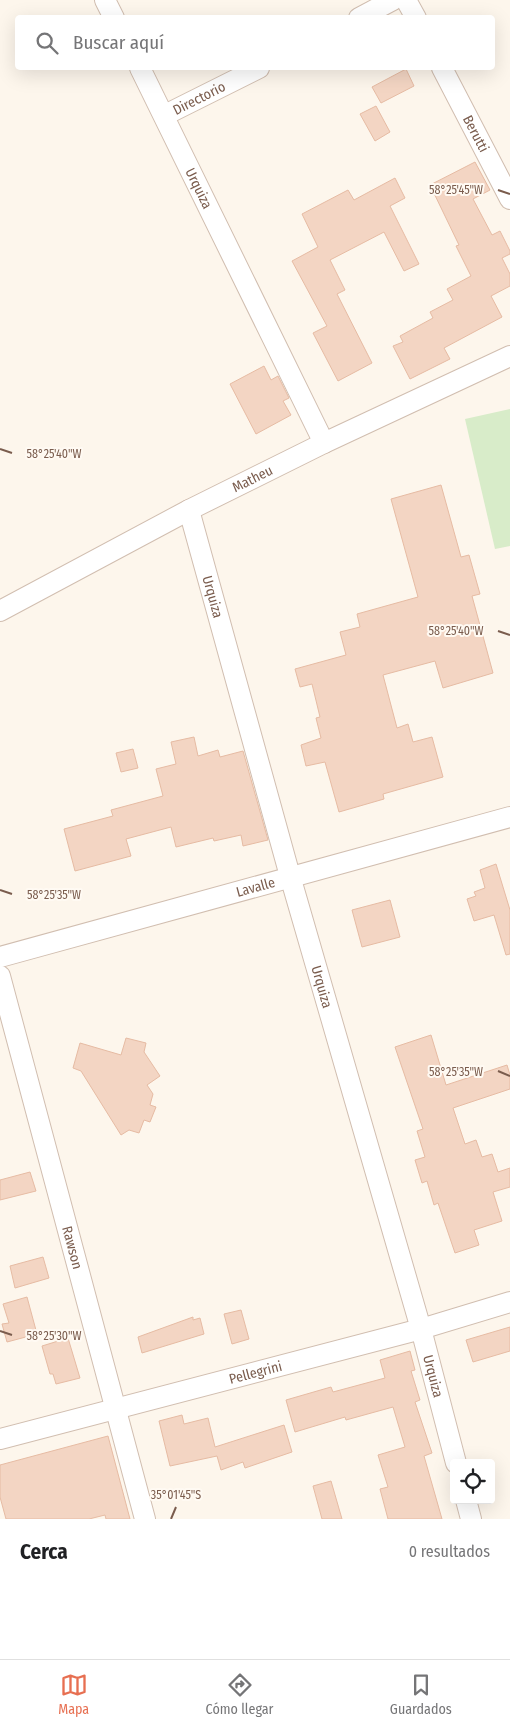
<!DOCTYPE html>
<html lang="es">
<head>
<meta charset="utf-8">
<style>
	body { margin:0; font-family:"Fira Sans Condensed",sans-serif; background:#f2f2f2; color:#202124 }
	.controls { position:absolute; right:15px; bottom:15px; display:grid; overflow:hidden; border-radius:5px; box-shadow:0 5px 20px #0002 }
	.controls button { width:45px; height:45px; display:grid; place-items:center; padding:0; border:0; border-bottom:1px solid #e0e0e0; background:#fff; color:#202124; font:25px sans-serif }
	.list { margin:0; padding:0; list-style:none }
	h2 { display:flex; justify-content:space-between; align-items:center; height:65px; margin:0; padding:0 20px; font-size:21px }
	h2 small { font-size:16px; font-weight:400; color:#757577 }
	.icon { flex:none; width:28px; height:28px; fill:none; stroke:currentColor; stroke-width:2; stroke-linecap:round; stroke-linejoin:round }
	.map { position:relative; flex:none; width:510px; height:1519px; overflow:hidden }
	.search { position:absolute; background:#fff; box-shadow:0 5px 20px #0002; left:15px; right:15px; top:15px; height:55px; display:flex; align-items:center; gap:12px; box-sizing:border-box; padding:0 18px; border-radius:5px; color:#757577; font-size:19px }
	.sheet { height:140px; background:#fff }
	nav { display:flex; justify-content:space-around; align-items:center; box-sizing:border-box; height:70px; border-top:1px solid #e0e0e0; background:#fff; font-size:14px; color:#757577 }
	nav a { display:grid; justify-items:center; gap:2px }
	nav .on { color:#e76f51 }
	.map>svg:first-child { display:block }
</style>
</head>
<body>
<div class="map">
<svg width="510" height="1519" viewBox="0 0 510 1519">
	<rect width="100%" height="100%" fill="#fdf6ec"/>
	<!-- green -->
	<path fill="#d8ecc9" d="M 510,409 L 510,546 L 495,549 L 465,419 Z"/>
	<!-- building -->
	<path fill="#f3d5c3" stroke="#e6bba3" d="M 406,69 L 414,86 L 381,103 L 372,87 Z
		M 376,106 L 390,132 L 375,141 L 360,114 Z
		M 475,162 L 490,190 L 473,199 L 492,235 L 500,231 L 510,251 L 510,254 L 502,258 L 510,274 L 510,286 L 491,296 L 502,317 L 444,348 L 450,359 L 410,379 L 393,346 L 403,342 L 400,336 L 433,318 L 430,312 L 453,300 L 447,289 L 471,276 L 456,246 L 459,245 L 430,185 Z
		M 395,178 L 405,198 L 390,206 L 419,264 L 404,271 L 384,232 L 330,260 L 345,290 L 337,294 L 372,363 L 338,381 L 313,333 L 327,326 L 292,261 L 318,247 L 302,214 L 348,190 L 354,200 Z
		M 264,366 L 271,380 L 278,376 L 289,398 L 283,401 L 291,415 L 256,434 L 230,384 Z
		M 441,485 L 461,557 L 469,555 L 480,594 L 472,596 L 493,673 L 443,688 L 435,661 L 383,675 L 397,728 L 408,724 L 413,742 L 432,737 L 443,777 L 383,794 L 384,799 L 339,812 L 325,762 L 306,766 L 301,745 L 321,738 L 316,718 L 320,717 L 312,684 L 300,687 L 295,669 L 346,655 L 340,632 L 360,627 L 357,614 L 418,597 L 391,499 Z
		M 194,737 L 198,756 L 218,750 L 220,757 L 243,751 L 268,840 L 243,846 L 241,835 L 214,841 L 213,838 L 176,847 L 171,827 L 126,839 L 131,856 L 75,871 L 64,829 L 113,816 L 111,810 L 163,796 L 156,769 L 176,764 L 171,742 Z
		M 133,749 L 138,768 L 121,772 L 116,753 Z
		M 496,864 L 510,910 L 510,954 L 506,955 L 494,915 L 474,921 L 467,899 L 476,896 L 474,892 L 485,888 L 480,870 Z
		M 390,900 L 400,937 L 362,947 L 352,910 Z
		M 431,1035 L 446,1085 L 507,1065 L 510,1075 L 510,1089 L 453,1108 L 465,1144 L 476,1140 L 482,1157 L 492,1154 L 498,1172 L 510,1168 L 510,1187 L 493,1192 L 502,1221 L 474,1230 L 479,1245 L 455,1253 L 438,1203 L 434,1205 L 427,1181 L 422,1183 L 415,1160 L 425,1157 L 417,1131 L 423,1129 L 395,1047 Z
		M 126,1038 L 146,1043 L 144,1052 L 160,1076 L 147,1085 L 153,1094 L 150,1105 L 156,1107 L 150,1122 L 144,1120 L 139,1133 L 129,1130 L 121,1135 L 81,1071 L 73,1068 L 80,1043 L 121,1055 Z
		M 30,1172 L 36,1191 L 0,1200 L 0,1180 Z
		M 43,1257 L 49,1278 L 15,1288 L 10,1266 Z
		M 27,1297 L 37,1334 L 7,1342 L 2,1324 L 9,1323 L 3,1304 Z
		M 241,1310 L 249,1339 L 232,1344 L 224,1314 Z
		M 193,1317 L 193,1320 L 200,1318 L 204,1334 L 142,1353 L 138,1337 Z
		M 510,1327 L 510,1351 L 473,1362 L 466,1340 Z
		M 68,1338 L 80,1378 L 56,1384 L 53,1374 L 50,1374 L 42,1346 Z
		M 410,1351 L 415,1370 L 411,1371 L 420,1400 L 415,1402 L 432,1453 L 424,1456 L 442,1519 L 388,1519 L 380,1489 L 388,1487 L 378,1455 L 405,1447 L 393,1407 L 346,1420 L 345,1417 L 295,1432 L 286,1400 L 331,1387 L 333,1392 L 385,1378 L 380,1360 Z
		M 182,1415 L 184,1424 L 208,1418 L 215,1447 L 284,1425 L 292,1452 L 245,1468 L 243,1462 L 221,1470 L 217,1456 L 170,1466 L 159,1421 Z
		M 108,1436 L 130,1519 L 106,1519 L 105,1515 L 89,1519 L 6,1519 L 0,1497 L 0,1465 Z
		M 331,1481 L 342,1519 L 322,1519 L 313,1486 Z"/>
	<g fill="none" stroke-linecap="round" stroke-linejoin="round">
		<!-- minor casing -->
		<g stroke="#d1beb0" stroke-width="22">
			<g id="minor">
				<path d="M 105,0 L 114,18"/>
				<path d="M 406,0 L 416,18"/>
				<path d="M 359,18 L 393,0"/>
				<path id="s1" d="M 140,68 L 324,443"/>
				<path id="s2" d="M 442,68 L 510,199"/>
				<path id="s3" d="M 165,115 L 259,68"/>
				<path id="s4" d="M 189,510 L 290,876 L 421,1329 L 456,1463"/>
				<path id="s5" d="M 0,611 L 189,510 L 324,443 L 510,356"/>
				<path id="s6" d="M 0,957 L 510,817"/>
				<path id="s7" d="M 0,976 L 145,1519"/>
				<path id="s8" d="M 0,1439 L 421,1329 L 510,1302"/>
				<path d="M 466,1500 L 471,1519"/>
			</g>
		</g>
		<!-- minor -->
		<use href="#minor" stroke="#fff" stroke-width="20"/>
	</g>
	<!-- ticks -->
	<path fill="none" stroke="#7a5c4d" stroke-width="2" d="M 498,190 L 510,194M 0,449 L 12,453M 498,631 L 510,635M 0,890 L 12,894M 498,1071 L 510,1076M 0,1331 L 12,1335M 171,1519 L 176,1507"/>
	<g text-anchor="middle" stroke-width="4" stroke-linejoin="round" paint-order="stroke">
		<!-- street labels -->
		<g font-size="14" fill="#7a5c4d" stroke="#fffaf3">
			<text dy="5" stroke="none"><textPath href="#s3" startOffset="38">Directorio</textPath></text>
			<text dy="5" stroke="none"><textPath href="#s2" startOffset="74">Berutti</textPath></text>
			<text dy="5" stroke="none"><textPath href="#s1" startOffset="134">Urquiza</textPath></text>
			<text dy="5" stroke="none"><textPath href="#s5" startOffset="285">Matheu</textPath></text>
			<text dy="5" stroke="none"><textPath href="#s4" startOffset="90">Urquiza</textPath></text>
			<text dy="5" stroke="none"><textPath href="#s6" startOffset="265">Lavalle</textPath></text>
			<text dy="5" stroke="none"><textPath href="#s4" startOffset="495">Urquiza</textPath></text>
			<text dy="5" stroke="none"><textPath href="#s7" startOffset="281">Rawson</textPath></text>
			<text dy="5" stroke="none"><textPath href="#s8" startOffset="264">Pellegrini</textPath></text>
			<text dy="5" stroke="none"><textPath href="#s4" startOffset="900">Urquiza</textPath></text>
		</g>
	</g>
	<g font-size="12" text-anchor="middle" fill="#7a5c4d" stroke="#fffaf3" stroke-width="4" stroke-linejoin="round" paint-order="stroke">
		<text x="456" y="194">58°25'45"W</text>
		<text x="54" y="458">58°25'40"W</text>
		<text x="456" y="635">58°25'40"W</text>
		<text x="54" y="899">58°25'35"W</text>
		<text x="456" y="1076">58°25'35"W</text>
		<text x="54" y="1340">58°25'30"W</text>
		<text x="176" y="1499">35°01'45"S</text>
	</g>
</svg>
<div class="controls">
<button><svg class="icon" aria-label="locate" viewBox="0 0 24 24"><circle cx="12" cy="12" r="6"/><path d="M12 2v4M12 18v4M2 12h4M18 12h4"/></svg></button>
</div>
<div class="search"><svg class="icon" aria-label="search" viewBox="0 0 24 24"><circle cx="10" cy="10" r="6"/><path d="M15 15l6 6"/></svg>Buscar aquí</div>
</div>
<section class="sheet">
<h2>Cerca<small>0 resultados</small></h2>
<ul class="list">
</ul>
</section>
<nav>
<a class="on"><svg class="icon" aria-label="map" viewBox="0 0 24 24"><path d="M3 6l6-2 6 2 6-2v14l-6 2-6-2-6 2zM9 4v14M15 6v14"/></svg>Mapa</a>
<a><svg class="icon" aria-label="directions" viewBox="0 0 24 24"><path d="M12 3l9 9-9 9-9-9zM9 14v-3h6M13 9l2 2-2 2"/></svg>Cómo llegar</a>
<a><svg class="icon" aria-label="saved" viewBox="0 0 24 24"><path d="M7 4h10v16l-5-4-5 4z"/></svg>Guardados</a>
</nav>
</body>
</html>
